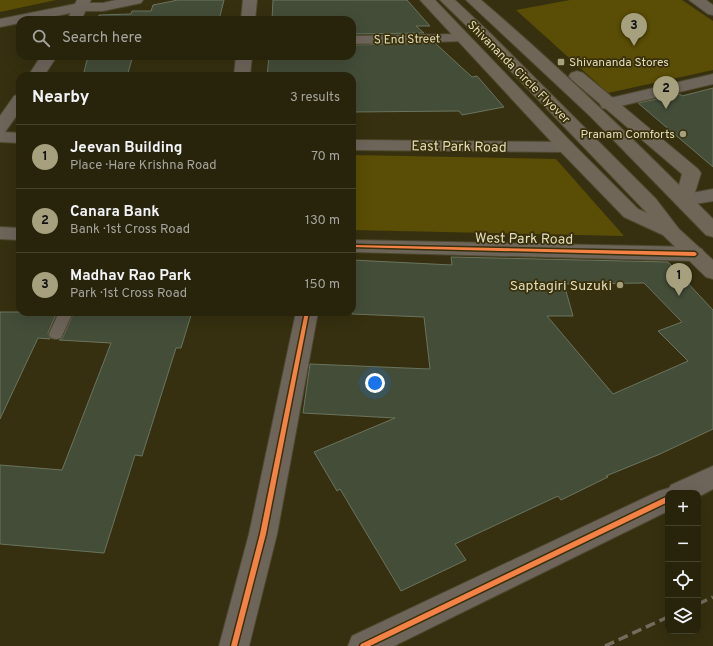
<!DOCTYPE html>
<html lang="en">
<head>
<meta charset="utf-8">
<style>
	body { margin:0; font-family:Overpass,sans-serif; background:#34301a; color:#f1f3f6 }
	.controls { position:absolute; right:12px; bottom:12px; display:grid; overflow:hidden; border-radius:8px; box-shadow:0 4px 16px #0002 }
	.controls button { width:36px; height:36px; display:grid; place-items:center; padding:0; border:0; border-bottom:1px solid #44412d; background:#28240c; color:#f1f3f6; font:20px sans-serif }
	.you { position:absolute; left:375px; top:383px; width:14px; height:14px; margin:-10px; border:3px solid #fff; border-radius:50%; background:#1a73e8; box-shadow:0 0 0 6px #1a73e833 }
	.badge { display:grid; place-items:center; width:26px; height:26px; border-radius:50%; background:#a6a07e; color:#111; font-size:13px; font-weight:700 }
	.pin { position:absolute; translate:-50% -33px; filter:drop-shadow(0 1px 2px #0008) }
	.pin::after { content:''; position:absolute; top:21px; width:14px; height:12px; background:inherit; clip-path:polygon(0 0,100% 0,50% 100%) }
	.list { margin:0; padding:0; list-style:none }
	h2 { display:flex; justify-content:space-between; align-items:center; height:52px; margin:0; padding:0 16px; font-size:17px }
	h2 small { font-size:13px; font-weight:400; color:#a5a49d }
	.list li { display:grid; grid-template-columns:26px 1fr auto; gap:12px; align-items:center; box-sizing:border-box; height:64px; padding:0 16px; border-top:1px solid #44412d }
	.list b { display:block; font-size:15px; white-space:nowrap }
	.list p { margin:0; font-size:13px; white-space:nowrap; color:#a5a49d }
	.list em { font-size:13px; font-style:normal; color:#a5a49d }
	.icon { flex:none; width:22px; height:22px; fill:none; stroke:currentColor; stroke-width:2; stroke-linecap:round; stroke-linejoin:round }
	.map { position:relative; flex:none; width:713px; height:646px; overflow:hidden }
	.search { position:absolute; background:#28240c; box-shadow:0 4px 16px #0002; left:16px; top:16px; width:340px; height:44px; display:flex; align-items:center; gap:10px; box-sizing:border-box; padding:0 14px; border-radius:12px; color:#a5a49d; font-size:15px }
	.panel { position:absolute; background:#28240c; box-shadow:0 4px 16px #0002; left:16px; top:72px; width:340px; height:244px; border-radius:12px }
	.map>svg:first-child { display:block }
</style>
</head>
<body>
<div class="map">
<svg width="713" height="646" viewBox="0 0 713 646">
	<rect width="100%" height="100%" fill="#363010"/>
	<!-- green -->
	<path fill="#5a4d05" d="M 0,0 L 56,0 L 0,12 Z
		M 570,0 L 682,0 L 713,21 L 713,70 L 608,93 L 516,10 Z
		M 352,155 L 556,159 L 624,236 L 352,230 Z"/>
	<!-- building -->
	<path fill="#434d38" stroke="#6a745e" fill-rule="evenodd" d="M 178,0 L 224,0 L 219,20 L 98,20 L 99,15 L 131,14 L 132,11 L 151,11 L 153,5 Z
		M 273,0 L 407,0 L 430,26 L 416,26 L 424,33 L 352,34 L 352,20 L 272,20 Z
		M 435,43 L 472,77 L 477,76 L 504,107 L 462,115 L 459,111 L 352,112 L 352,76 L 267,76 L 269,56 L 352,56 L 352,45 Z
		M 88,56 L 210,56 L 209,58 L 132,59 L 127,76 L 83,76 Z
		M 713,88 L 713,167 L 638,103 L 680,94 L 682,96 Z
		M 451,257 L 668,262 L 713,310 L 713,429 L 660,454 L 606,476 L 608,477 L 561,500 L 558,496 L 455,544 L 466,560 L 401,591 L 340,489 L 337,491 L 314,452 L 395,418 L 303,413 L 310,364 L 430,369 L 424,317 L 352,314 L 352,260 L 452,265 ZM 644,283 L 682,322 L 658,331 L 688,361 L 613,394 L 547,316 L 573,316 L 564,284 Z
		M 0,312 L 57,312 L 48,333 L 50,339 L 38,338 L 0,419 Z
		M 74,312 L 192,312 L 181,348 L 176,348 L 142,456 L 135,455 L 104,553 L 0,544 L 0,465 L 62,470 L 111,343 L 59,340 L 62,339 Z"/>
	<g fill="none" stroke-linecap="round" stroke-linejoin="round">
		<!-- service casing -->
		<g stroke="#4e492f" stroke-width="2">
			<path id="service" d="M 59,312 L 73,312 L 61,338 L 56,339 L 51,338 L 49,334 Z"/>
		</g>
		<!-- minor casing -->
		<g stroke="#4e492f" stroke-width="2">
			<path id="minor" d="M 77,0 L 91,0 L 81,20 L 67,20 Z
				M 243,0 L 257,0 L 255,20 L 241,20 Z
				M 689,0 L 706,0 L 713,5 L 713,15 L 708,14 Z
				M 462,34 L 467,35 L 469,38 L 467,41 L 352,44 L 352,36 Z
				M 41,56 L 57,56 L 44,76 L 28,76 Z
				M 236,56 L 252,56 L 250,76 L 234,76 Z
				M 713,74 L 713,84 L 608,109 L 602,108 L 600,104 L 602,100 Z
				M 20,94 L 20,111 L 5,132 L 20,133 L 20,143 L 0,142 L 0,116 L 14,96 Z
				M 352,140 L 566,142 L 572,143 L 575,147 L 572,151 L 566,152 L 352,150 Z
				M 713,189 L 713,201 L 683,206 L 676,204 L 674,200 L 676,196 Z
				M 0,227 L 20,228 L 20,240 L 0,239 Z
				M 352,240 L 695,247 L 702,249 L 705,254 L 702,259 L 695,261 L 352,252 Z
				M 296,312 L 318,312 L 277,534 L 249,646 L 219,646 L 249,534 Z
				M 713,466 L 713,489 L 698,497 L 698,493 L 668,493 L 668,511 L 394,646 L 348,646 L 352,636 L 659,491 L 669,488 L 671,485 Z"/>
		</g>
		<!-- tertiary casing -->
		<g stroke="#4e492f" stroke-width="2">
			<path id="tertiary" d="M 116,0 L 143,0 L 141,3 L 103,11 L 80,11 L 37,20 L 20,20 L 20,23 L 0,27 L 0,19 L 80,3 L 103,3 Z"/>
		</g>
		<!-- secondary casing -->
		<g stroke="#4e492f" stroke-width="2">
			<path id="secondary" d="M 420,0 L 435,0 L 572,143 L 638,209 L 647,213 L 479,38 L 440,0 L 455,0 L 489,32 L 656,199 L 679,229 L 713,260 L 713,279 L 706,277 L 663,235 L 624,217 L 560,151 Z
				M 466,0 L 481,0 C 550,59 615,121 679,185 L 682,174 L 571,79 L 569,76 L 571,73 L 577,71 L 583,73 L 698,169 L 701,173 L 693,199 L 713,219 L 713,237 L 706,235 L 590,116 Z"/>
		</g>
		<!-- service -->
		<use href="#service" fill="#6e655a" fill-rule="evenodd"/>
		<!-- minor -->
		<use href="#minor" fill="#6e655a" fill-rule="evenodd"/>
		<!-- tertiary -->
		<use href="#tertiary" fill="#6e655a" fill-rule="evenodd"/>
		<!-- secondary -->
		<use href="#secondary" fill="#706657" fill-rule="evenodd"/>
		<!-- rail -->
		<path stroke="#746c5c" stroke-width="3.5" stroke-dasharray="10 5" stroke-linecap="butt" d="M 698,604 L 713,597
			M 605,646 L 668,617"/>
		<!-- cycleway casing -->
		<g stroke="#39300c" stroke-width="3">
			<path id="cycleway" d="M 352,245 L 695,252 L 697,254 L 695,256 L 352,247 Z
				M 305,312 L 309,312 L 266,534 L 237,646 L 231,646 L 260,534 Z
				M 668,496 L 668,502 L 370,646 L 360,646 L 361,644 Z"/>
		</g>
		<!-- cycleway -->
		<use href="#cycleway" fill="#f48246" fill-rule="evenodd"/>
	</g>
	<!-- markers -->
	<g fill="#a6a07e" stroke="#39300c" stroke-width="1.5">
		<rect x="557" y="58" width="8" height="8" rx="2"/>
		<circle cx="683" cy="134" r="4"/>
		<circle cx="620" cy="285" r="4"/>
	</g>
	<g text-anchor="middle" stroke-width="3.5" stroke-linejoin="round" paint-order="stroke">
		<!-- far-street labels -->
		<g font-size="12" fill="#e3dcba" stroke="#39300c">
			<text transform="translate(407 39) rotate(-1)" y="4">S End Street</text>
			<text transform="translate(519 72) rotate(45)" y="4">Shivananda Circle Flyover</text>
		</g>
		<!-- far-poi labels -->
		<g font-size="12" fill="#e3dcba" stroke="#39300c" text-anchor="start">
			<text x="569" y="66">Shivananda Stores</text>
			<text x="675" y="138" text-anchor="end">Pranam Comforts</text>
		</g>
		<!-- street labels -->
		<g font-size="14" fill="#e3dcba" stroke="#39300c">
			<text transform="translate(459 146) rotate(1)" y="5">East Park Road</text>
			<text transform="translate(524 238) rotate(1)" y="5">West Park Road</text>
		</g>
		<!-- poi labels -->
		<g font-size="14" fill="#e3dcba" stroke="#39300c" text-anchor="end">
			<text x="612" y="290">Saptagiri Suzuki</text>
		</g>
	</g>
</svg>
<div class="controls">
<button>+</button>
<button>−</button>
<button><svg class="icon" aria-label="locate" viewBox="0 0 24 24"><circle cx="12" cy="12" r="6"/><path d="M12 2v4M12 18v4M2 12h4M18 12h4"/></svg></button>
<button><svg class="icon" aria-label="layers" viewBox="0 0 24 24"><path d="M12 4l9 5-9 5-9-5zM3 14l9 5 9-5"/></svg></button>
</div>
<div class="you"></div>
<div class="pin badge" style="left:679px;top:296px">1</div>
<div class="pin badge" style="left:666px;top:109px">2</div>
<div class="pin badge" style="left:634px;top:46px">3</div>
<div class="search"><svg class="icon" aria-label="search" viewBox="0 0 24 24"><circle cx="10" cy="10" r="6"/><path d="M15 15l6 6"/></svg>Search here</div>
<section class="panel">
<h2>Nearby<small>3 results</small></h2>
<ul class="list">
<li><span class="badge">1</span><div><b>Jeevan Building</b><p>Place · Hare Krishna Road</p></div><em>70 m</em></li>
<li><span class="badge">2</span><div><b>Canara Bank</b><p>Bank · 1st Cross Road</p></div><em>130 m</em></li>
<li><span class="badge">3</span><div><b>Madhav Rao Park</b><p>Park · 1st Cross Road</p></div><em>150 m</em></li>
</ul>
</section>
</div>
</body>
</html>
